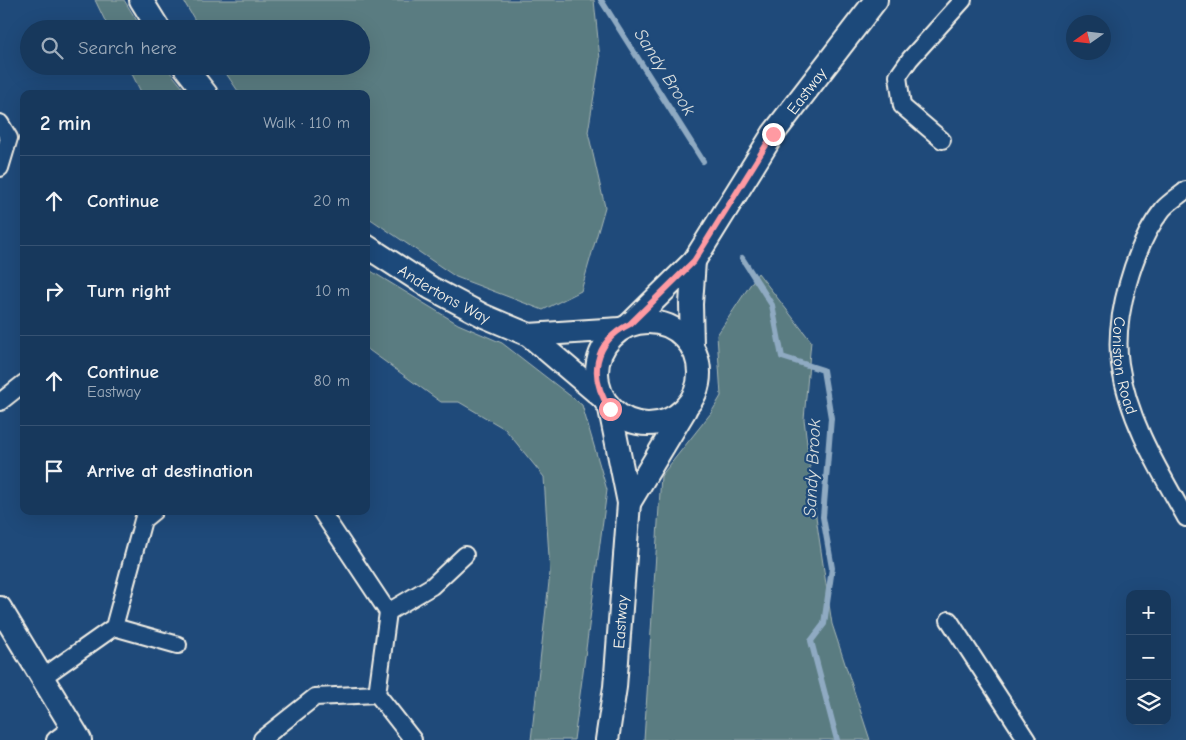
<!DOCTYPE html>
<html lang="en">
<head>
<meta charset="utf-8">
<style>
	body { margin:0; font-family:"Comic Neue",sans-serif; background:#203f62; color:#f1f3f6 }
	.controls { position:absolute; right:15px; bottom:15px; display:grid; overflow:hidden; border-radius:10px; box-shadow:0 5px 20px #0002 }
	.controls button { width:45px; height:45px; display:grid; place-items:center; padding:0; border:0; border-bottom:1px solid #365272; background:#17385c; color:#f1f3f6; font:25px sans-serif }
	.compass { position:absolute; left:1066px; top:15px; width:45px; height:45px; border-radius:50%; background:#17385c; box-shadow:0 5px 20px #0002; rotate:256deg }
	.stop { position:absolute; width:15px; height:15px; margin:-11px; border:4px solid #ff9aa2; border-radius:50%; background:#fff }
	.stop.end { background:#ff9aa2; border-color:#fff; box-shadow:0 1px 5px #0008 }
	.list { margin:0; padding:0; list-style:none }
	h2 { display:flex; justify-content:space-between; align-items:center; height:65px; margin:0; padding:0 20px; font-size:21px }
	h2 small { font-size:16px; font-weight:400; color:#9eacbb }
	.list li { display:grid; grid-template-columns:32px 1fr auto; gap:15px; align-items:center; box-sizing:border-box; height:90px; padding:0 20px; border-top:1px solid #365272 }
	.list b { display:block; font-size:19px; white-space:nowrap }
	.list p { margin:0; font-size:16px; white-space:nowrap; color:#9eacbb }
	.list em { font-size:16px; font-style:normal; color:#9eacbb }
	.icon { flex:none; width:28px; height:28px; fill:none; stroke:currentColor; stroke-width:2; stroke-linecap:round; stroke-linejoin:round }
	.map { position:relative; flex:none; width:1186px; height:740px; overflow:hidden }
	.search { position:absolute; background:#17385c; box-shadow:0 5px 20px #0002; left:20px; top:20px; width:350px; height:55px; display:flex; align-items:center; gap:12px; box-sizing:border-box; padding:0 18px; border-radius:28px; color:#9eacbb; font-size:19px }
	.panel { position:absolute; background:#17385c; box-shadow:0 5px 20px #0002; left:20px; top:90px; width:350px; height:425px; border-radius:10px }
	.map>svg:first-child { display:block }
</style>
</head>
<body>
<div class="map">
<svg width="1186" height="740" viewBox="0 0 1186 740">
	<rect width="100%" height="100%" fill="#1f4a7a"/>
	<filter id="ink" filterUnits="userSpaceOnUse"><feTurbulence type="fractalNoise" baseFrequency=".02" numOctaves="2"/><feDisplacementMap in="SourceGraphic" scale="10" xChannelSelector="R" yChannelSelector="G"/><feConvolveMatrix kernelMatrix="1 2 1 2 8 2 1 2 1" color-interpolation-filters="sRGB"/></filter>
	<g filter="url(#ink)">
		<!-- green -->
		<path fill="#5a7c81" stroke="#a7b6b4" d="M 95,0 L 124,0 L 142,29 L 109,29 Z
			M 183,0 L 594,0 L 600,59 L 588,132 L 605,207 L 581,291 L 543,310 L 456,277 L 366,216 L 366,94 L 240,94 L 221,66 L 361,66 L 361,29 L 200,29 Z
			M 128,66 L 165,66 L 188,94 L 142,94 Z
			M 366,268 L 458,324 L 502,343 L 582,405 L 607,490 L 574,740 L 531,740 L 550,573 L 544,477 L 505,429 L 459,402 L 441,402 L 366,348 Z
			M 758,273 L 811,341 L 804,419 L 817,524 L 832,624 L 870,740 L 644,740 L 661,476 L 711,413 L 721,396 L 717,335 Z"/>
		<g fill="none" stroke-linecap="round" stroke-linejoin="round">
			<!-- stream -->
			<path stroke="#8faac2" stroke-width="6" d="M 601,0 L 703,161
				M 742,258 L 772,305 L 782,357 L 823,370 L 831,418 L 823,517 L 832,568 L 824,624 L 811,641 L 837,740"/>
			<!-- street casing -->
			<g stroke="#f4f1e8" stroke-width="20">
				<g id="street">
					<path d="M 0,123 L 9,138 L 0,168"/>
					<path d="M 942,140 L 902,106 L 898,76 L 910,59 L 963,0"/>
					<path id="s1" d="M 1186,190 C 1179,196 1169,202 1163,209 C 1134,245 1113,319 1120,364 C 1128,420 1159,470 1186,518"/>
					<path d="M 0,402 L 24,383"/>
					<path d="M 321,511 L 388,612 L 377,694 L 413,740"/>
					<path d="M 388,612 L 432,586 L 465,555"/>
					<path d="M 949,620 L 1027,740"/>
					<path d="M 114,627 L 178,645"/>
					<path d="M 43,677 L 114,627 L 143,520 L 154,511"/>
					<path d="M 262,739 L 315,697 L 377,694"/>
					<path d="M 55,740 L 72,727"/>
				</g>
			</g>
			<!-- secondary casing -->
			<g stroke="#f4f1e8" stroke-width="26">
				<g id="secondary">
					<path d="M 141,0 L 159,29"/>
					<path d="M 184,66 L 206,94"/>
					<path id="s2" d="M 366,246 L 431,288 L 484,316 L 529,335 L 601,396"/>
					<circle cx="648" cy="373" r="51"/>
					<path id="s3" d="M 630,324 L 694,261 L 773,134 L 876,0"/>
					<path d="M 529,335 L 620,329"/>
					<path d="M 692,346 L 691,304 L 694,261"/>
					<path d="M 629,503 L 685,410"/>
					<path d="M 0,608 L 80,740"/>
					<path id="s4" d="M 607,740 L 615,687 L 629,503 L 610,409"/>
				</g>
			</g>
			<!-- street -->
			<use href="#street" stroke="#1f4a7a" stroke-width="16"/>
			<!-- secondary -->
			<use href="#secondary" stroke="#1f4a7a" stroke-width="22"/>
		</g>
	</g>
	<g fill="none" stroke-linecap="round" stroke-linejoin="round" filter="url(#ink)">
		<!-- route -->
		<path stroke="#ff9aa2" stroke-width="6" d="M 610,409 C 588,377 593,342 630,324 L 694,261 L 773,134"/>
	</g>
	<g text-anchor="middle" stroke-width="4.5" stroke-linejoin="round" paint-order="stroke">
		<!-- street labels -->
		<g font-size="16" fill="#f4f1e8" stroke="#1f4a7a">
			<text dy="6" stroke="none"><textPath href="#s3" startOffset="294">Eastway</textPath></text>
			<text dy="6" stroke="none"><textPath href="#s2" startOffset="92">Andertons Way</textPath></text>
			<text dy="6" stroke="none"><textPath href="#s1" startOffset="196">Coniston Road</textPath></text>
			<text dy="6" stroke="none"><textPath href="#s4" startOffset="119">Eastway</textPath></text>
		</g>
		<!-- water labels -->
		<g font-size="18" font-style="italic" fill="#dbdfde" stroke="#1f4a7a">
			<text transform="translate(665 72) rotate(58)" y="6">Sandy Brook</text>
			<text transform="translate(812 468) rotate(-87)" y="6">Sandy Brook</text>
		</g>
	</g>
</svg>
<div class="controls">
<button>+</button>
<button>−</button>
<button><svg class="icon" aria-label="layers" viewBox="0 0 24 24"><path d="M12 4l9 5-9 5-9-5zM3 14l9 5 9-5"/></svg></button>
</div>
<svg class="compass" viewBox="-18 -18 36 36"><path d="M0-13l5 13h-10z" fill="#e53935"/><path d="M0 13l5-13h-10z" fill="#9eacbb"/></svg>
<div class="stop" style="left:610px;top:409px"></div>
<div class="stop end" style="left:773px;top:134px"></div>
<div class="search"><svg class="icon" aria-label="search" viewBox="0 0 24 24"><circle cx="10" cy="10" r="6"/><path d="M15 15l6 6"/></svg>Search here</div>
<section class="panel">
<h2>2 min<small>Walk · 110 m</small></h2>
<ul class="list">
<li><svg class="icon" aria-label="ahead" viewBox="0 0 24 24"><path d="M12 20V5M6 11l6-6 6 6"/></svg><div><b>Continue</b></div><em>20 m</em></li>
<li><svg class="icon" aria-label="right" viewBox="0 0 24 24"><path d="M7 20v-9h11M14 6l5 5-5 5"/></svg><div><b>Turn right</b></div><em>10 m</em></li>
<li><svg class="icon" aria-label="ahead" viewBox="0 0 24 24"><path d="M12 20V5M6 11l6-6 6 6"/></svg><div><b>Continue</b><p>Eastway</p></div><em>80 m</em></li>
<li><svg class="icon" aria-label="arrive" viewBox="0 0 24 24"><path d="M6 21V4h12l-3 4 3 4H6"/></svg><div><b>Arrive at destination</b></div></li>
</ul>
</section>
</div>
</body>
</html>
